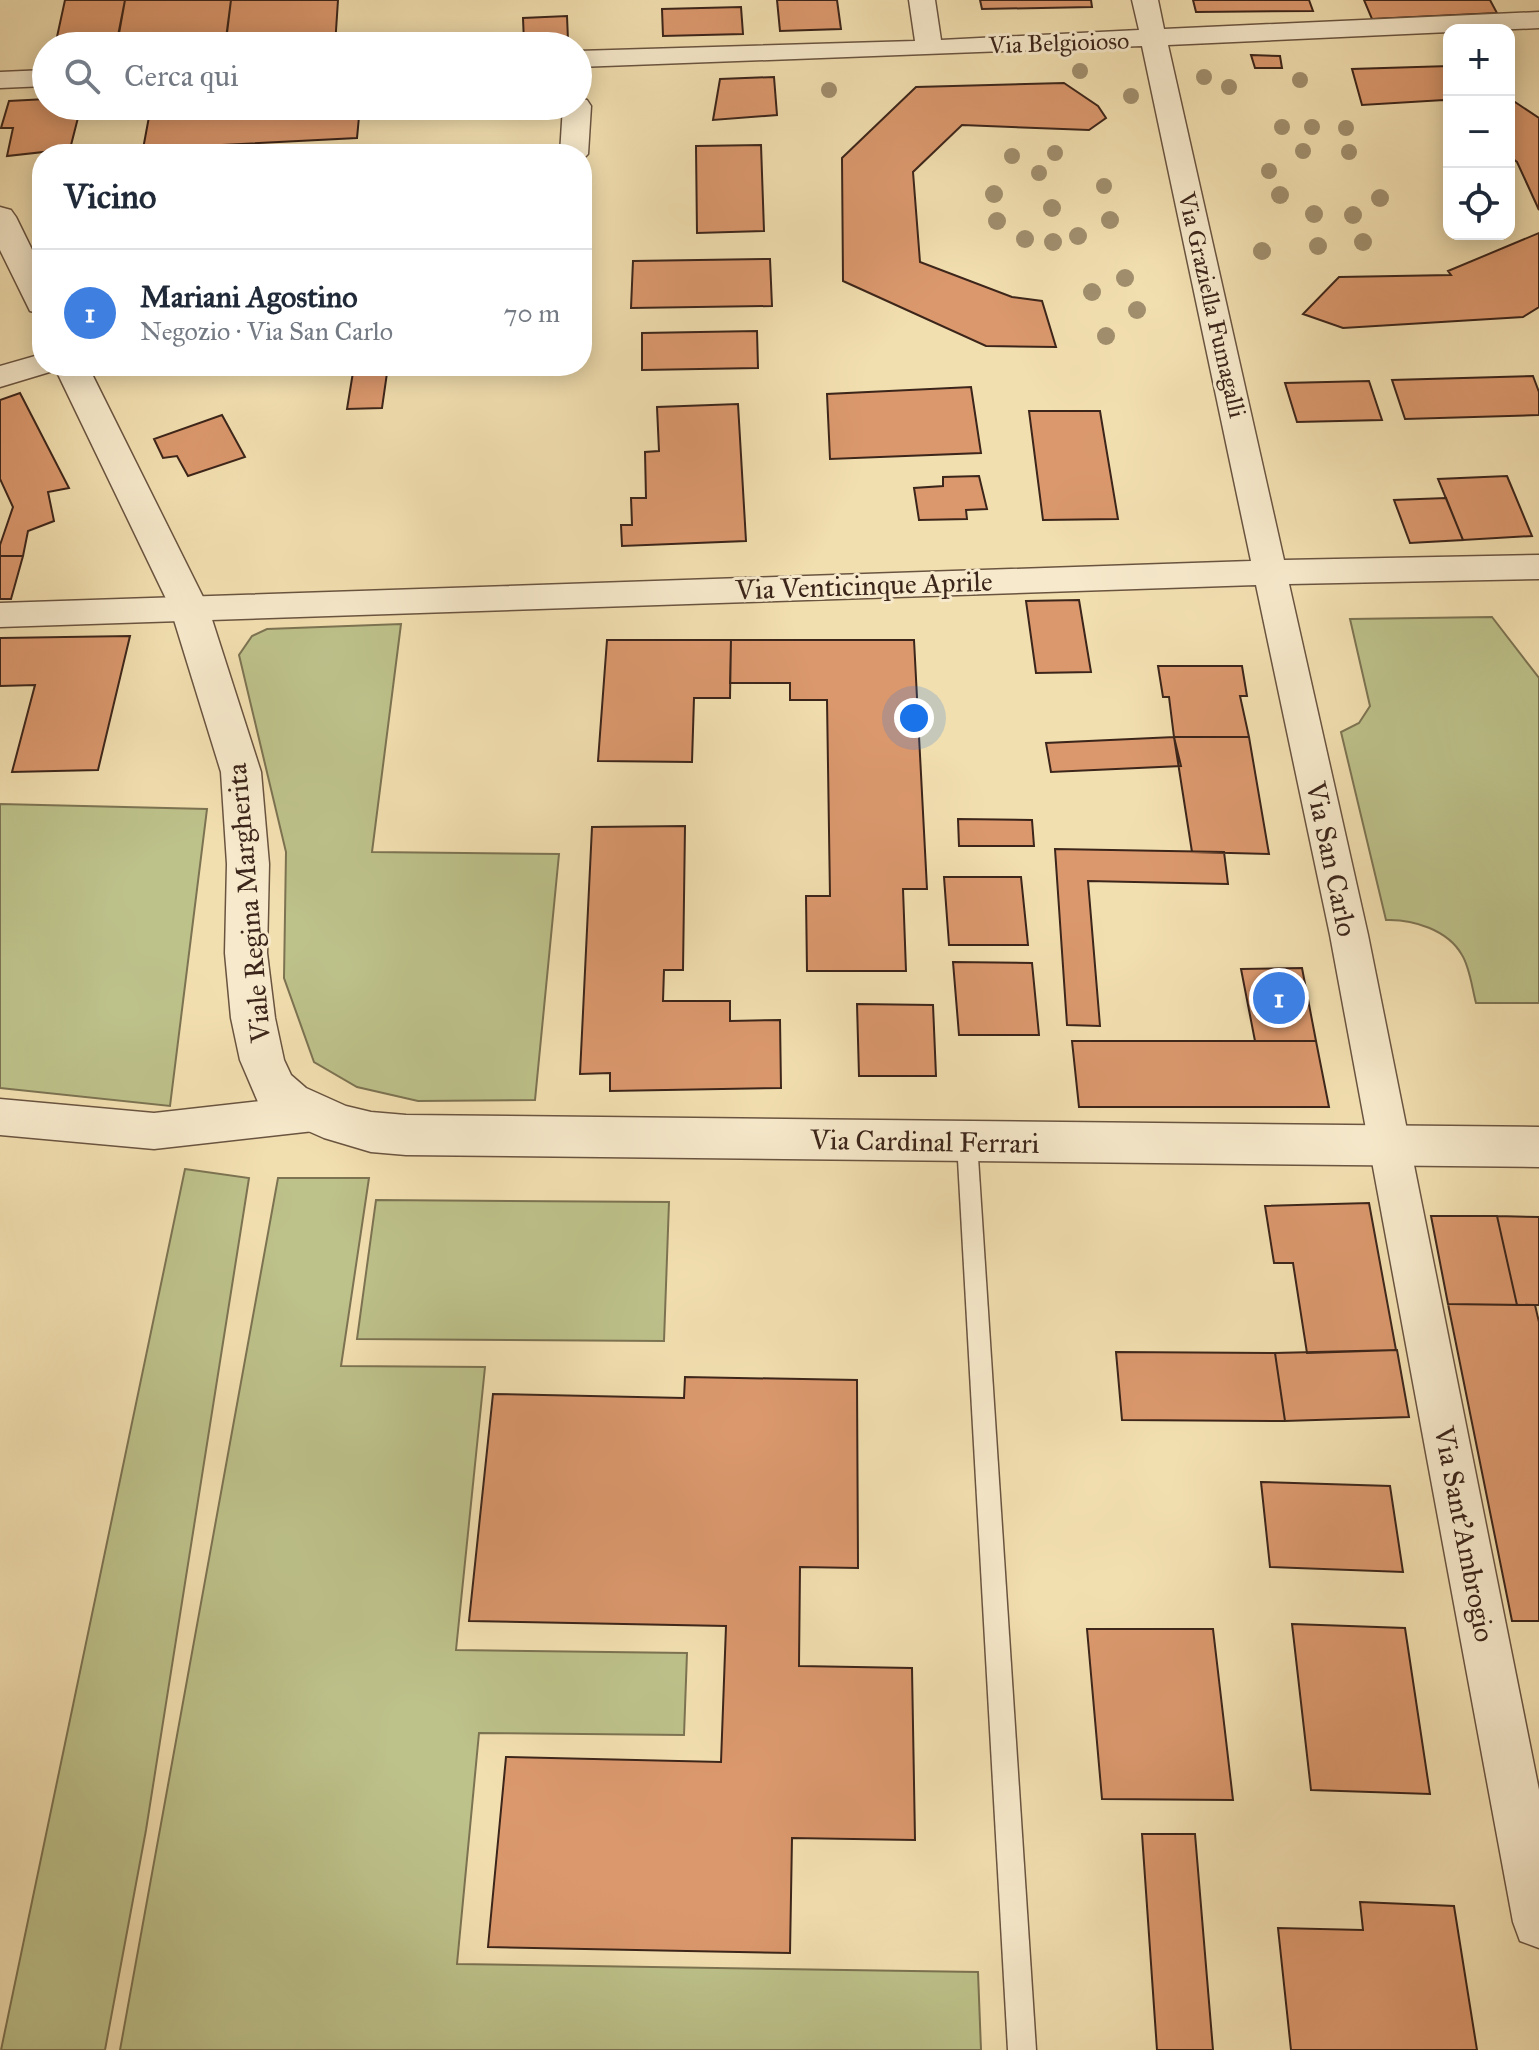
<!DOCTYPE html>
<html lang="it">
<head>
<meta charset="utf-8">
<style>
	body { margin:0; font-family:"IM FELL Great Primer",serif; background:#f6f6f7; color:#1f2937 }
	.controls { position:absolute; right:24px; top:24px; display:grid; overflow:hidden; border-radius:16px; box-shadow:0 4px 20px #0003 }
	.controls button { width:72px; height:72px; display:grid; place-items:center; padding:0; border:0; border-bottom:2px solid #e0e1e3; background:#fff; color:#1f2937; font:40px sans-serif }
	.you { position:absolute; left:914px; top:718px; width:28px; height:28px; margin:-20px; border:6px solid #fff; border-radius:50%; background:#1a73e8; box-shadow:0 0 0 12px #1a73e833 }
	.badge { display:grid; place-items:center; width:52px; height:52px; border-radius:50%; background:#b45309; color:#fff; font-size:26px; font-weight:700 }
	.pin { position:absolute; translate:-50% -50%; border:4px solid #fff; box-shadow:0 2px 8px #0006 }
	.list { margin:0; padding:0; list-style:none }
	h2 { display:flex; justify-content:space-between; align-items:center; height:104px; margin:0; padding:0 32px; font-size:34px }
	h2 small { font-size:26px; font-weight:400; color:#747a83 }
	.list li { display:grid; grid-template-columns:52px 1fr auto; gap:24px; align-items:center; box-sizing:border-box; height:128px; padding:0 32px; border-top:2px solid #e0e1e3 }
	.list b { display:block; font-size:30px; white-space:nowrap }
	.list p { margin:0; font-size:26px; white-space:nowrap; color:#747a83 }
	.list em { font-size:26px; font-style:normal; color:#747a83 }
	.icon { flex:none; width:44px; height:44px; fill:none; stroke:currentColor; stroke-width:2; stroke-linecap:round; stroke-linejoin:round }
	.map { position:relative; flex:none; width:1539px; height:2050px; overflow:hidden }
	.search { position:absolute; background:#fff; box-shadow:0 4px 20px #0003; left:32px; top:32px; width:560px; height:88px; display:flex; align-items:center; gap:20px; box-sizing:border-box; padding:0 28px; border-radius:44px; color:#747a83; font-size:30px }
	.panel { position:absolute; background:#fff; box-shadow:0 4px 20px #0003; left:32px; top:144px; width:560px; height:232px; border-radius:32px }
	.map>svg:first-child { display:block }
</style>
</head>
<body>
<div class="map">
<svg width="1539" height="2050" viewBox="0 0 1539 2050">
	<rect width="100%" height="100%" fill="#f2dfb0"/>
	<filter id="stains"><feTurbulence type="fractalNoise" baseFrequency=".0025" numOctaves="4"/><feColorMatrix values="0 0 0 0 .2 0 0 0 0 .09 0 0 0 0 .02 0 0 0 .5 -.17"/></filter>
	<radialGradient id="worn" r=".72"><stop offset=".6" stop-color="#630" stop-opacity="0"/><stop offset="1" stop-color="#630" stop-opacity=".3"/></radialGradient>
	<!-- green -->
	<path fill="#bdc18a" stroke="#7c7352" stroke-width="2" d="M 1492,617 L 1539,678 L 1539,1003 L 1476,1003 C 1472,988 1470,968 1462,955 C 1448,930 1413,919 1386,920 L 1341,732 L 1359,723 L 1370,706 L 1350,619 Z
		M 401,624 L 372,852 L 559,854 L 535,1100 L 418,1101 L 357,1087 L 314,1062 L 284,978 L 286,852 L 239,655 L 252,636 L 267,629 Z
		M 0,804 L 207,809 L 170,1106 L 0,1088 Z
		M 185,1169 L 249,1178 L 146,1830 L 105,2050 L 1,2050 Z
		M 278,1178 L 369,1178 L 341,1366 L 485,1367 L 456,1650 L 687,1653 L 684,1735 L 479,1733 L 457,1964 L 978,1972 L 981,2050 L 120,2050 Z
		M 376,1200 L 669,1202 L 664,1341 L 357,1339 Z"/>
	<!-- building -->
	<path fill="#db986d" stroke="#3c251a" stroke-width="2" d="M 65,0 L 125,0 L 116,46 L 55,46 Z
		M 125,0 L 231,0 L 227,33 L 118,39 Z
		M 231,0 L 338,0 L 335,46 L 225,46 Z
		M 777,0 L 837,0 L 841,29 L 780,31 Z
		M 980,0 L 1091,0 L 1092,7 L 982,9 Z
		M 1193,0 L 1309,0 L 1313,11 L 1196,12 Z
		M 1364,0 L 1490,0 L 1497,13 L 1372,19 Z
		M 741,7 L 743,34 L 663,36 L 662,9 Z
		M 567,16 L 568,40 L 524,43 L 523,18 Z
		M 1251,55 L 1280,56 L 1282,68 L 1255,68 Z
		M 1449,66 L 1449,104 L 1444,100 L 1362,105 L 1352,69 Z
		M 774,77 L 777,115 L 713,120 L 720,79 Z
		M 1064,83 L 1098,106 L 1106,118 L 1089,130 L 962,125 L 913,172 L 920,262 L 1012,297 L 1042,301 L 1056,347 L 986,346 L 843,281 L 842,158 L 916,87 Z
		M 1509,98 L 1539,118 L 1539,210 L 1517,162 L 1509,156 Z
		M 46,99 L 46,106 L 81,106 L 70,149 L 7,156 L 13,128 L 1,128 L 9,101 Z
		M 151,106 L 360,106 L 357,138 L 143,149 Z
		M 761,145 L 764,231 L 697,233 L 696,146 Z
		M 1539,233 L 1539,307 L 1523,317 L 1343,328 L 1303,314 L 1339,277 L 1451,275 L 1448,271 Z
		M 770,259 L 772,306 L 631,308 L 633,261 Z
		M 757,331 L 758,368 L 642,370 L 642,333 Z
		M 354,366 L 388,366 L 382,408 L 347,409 Z
		M 1533,376 L 1539,392 L 1539,415 L 1405,419 L 1392,380 Z
		M 1369,381 L 1382,420 L 1297,422 L 1285,383 Z
		M 971,387 L 981,453 L 830,459 L 827,394 Z
		M 20,393 L 69,488 L 48,492 L 54,521 L 28,531 L 23,556 L 0,556 L 0,545 L 13,507 L 0,479 L 0,400 Z
		M 738,404 L 746,541 L 622,546 L 621,525 L 632,525 L 631,498 L 646,498 L 645,452 L 659,451 L 657,407 Z
		M 1029,411 L 1100,411 L 1118,519 L 1043,520 Z
		M 222,415 L 245,457 L 188,476 L 177,456 L 163,458 L 154,439 Z
		M 979,476 L 987,509 L 966,510 L 967,519 L 919,520 L 914,488 L 943,486 L 943,477 Z
		M 1507,476 L 1532,536 L 1463,540 L 1438,479 Z
		M 1446,498 L 1463,540 L 1410,543 L 1394,500 Z
		M 0,556 L 23,556 L 11,599 L 0,599 Z
		M 1079,600 L 1091,672 L 1036,673 L 1026,601 Z
		M 130,636 L 98,770 L 12,772 L 35,685 L 0,686 L 0,638 Z
		M 607,640 L 731,640 L 730,698 L 694,698 L 692,762 L 598,761 Z
		M 731,640 L 914,640 L 927,889 L 903,889 L 906,971 L 807,971 L 806,896 L 830,896 L 827,700 L 790,700 L 790,683 L 730,683 Z
		M 1158,666 L 1242,666 L 1247,696 L 1240,696 L 1249,737 L 1174,737 L 1169,697 L 1163,697 Z
		M 1174,737 L 1249,737 L 1269,854 L 1192,852 Z
		M 1174,737 L 1181,766 L 1051,772 L 1046,743 Z
		M 958,819 L 1032,820 L 1034,846 L 959,846 Z
		M 685,826 L 683,970 L 664,970 L 663,1001 L 730,1001 L 730,1021 L 780,1020 L 781,1088 L 610,1091 L 610,1073 L 580,1074 L 592,827 Z
		M 1055,849 L 1224,852 L 1228,884 L 1088,881 L 1100,1026 L 1067,1025 Z
		M 944,877 L 1021,877 L 1028,945 L 949,945 Z
		M 953,962 L 1032,963 L 1039,1035 L 959,1035 Z
		M 1302,968 L 1316,1041 L 1255,1041 L 1241,969 Z
		M 857,1004 L 933,1005 L 936,1076 L 859,1076 Z
		M 1072,1041 L 1316,1041 L 1329,1107 L 1079,1107 Z
		M 1369,1203 L 1396,1350 L 1307,1353 L 1293,1263 L 1274,1263 L 1265,1206 Z
		M 1431,1216 L 1497,1216 L 1517,1305 L 1448,1304 Z
		M 1497,1216 L 1539,1217 L 1539,1305 L 1517,1305 Z
		M 1448,1304 L 1535,1305 L 1539,1322 L 1539,1621 L 1512,1621 Z
		M 1397,1350 L 1409,1417 L 1285,1421 L 1275,1353 Z
		M 1116,1352 L 1275,1353 L 1285,1421 L 1122,1420 Z
		M 685,1377 L 857,1380 L 858,1568 L 800,1567 L 799,1666 L 912,1668 L 915,1840 L 792,1838 L 790,1953 L 488,1947 L 506,1757 L 721,1762 L 726,1626 L 469,1621 L 493,1394 L 684,1398 Z
		M 1261,1482 L 1390,1486 L 1403,1572 L 1270,1567 Z
		M 1292,1624 L 1405,1628 L 1430,1794 L 1311,1790 Z
		M 1087,1629 L 1213,1629 L 1233,1800 L 1102,1799 Z
		M 1142,1834 L 1195,1834 L 1213,2050 L 1157,2050 Z
		M 1360,1902 L 1454,1906 L 1477,2050 L 1291,2050 L 1278,1928 L 1363,1930 Z"/>
	<g fill="none" stroke-linecap="round" stroke-linejoin="round">
		<!-- service casing -->
		<g stroke="#6a5440" stroke-width="3">
			<path id="service" d="M 967,1133 L 974,1136 L 977,1142 L 1036,2050 L 1008,2050 L 957,1142 L 960,1136 Z"/>
		</g>
		<!-- minor casing -->
		<g stroke="#6a5440" stroke-width="3">
			<path id="minor" d="M 909,0 L 935,0 L 941,40 L 1139,30 L 1132,0 L 1158,0 L 1164,29 L 1539,12 L 1539,28 L 1168,45 L 1284,560 L 1539,555 L 1539,579 L 1289,584 L 1368,935 L 1539,1790 L 1539,1948 L 1520,1941 L 1513,1922 L 1330,935 L 1256,585 L 0,627 L 0,603 L 1251,561 L 1142,46 L 578,67 L 578,51 L 915,41 Z
				M 46,70 L 46,86 L 0,88 L 0,72 Z
				M 578,98 L 587,100 L 591,106 L 588,154 L 582,160 L 582,154 L 560,154 L 563,106 L 578,106 Z
				M 42,354 L 42,366 L 56,366 L 53,371 L 0,387 L 0,366 Z
				M 314,1095 L 329,1100 L 335,1113 L 329,1126 L 314,1131 L 154,1149 L 0,1135 L 0,1099 L 154,1113 Z"/>
		</g>
		<!-- tertiary casing -->
		<g stroke="#6a5440" stroke-width="3">
			<path id="tertiary" d="M 0,207 L 11,210 L 16,217 L 42,270 L 42,314 L 30,311 L 0,250 Z
				M 54,366 L 88,366 L 208,607 L 261,772 L 269,864 L 267,953 L 275,1018 L 284,1060 L 291,1075 L 306,1088 L 346,1106 L 371,1112 L 406,1115 L 1539,1127 L 1539,1167 L 406,1155 L 371,1152 L 324,1138 L 274,1116 L 258,1102 L 240,1060 L 231,1018 L 225,953 L 227,864 L 221,772 L 170,607 Z"/>
		</g>
		<!-- service -->
		<use href="#service" fill="#f7eacc" fill-rule="evenodd"/>
		<!-- minor -->
		<use href="#minor" fill="#f7eacc" fill-rule="evenodd"/>
		<!-- tertiary -->
		<use href="#tertiary" fill="#f7eacc" fill-rule="evenodd"/>
	</g>
	<!-- trees -->
	<g fill="#a08e6d">
		<circle cx="1080" cy="71" r="8"/>
		<circle cx="1204" cy="77" r="8"/>
		<circle cx="1300" cy="80" r="8"/>
		<circle cx="1229" cy="87" r="8"/>
		<circle cx="829" cy="90" r="8"/>
		<circle cx="1131" cy="96" r="8"/>
		<circle cx="1282" cy="127" r="8"/>
		<circle cx="1312" cy="127" r="8"/>
		<circle cx="1346" cy="128" r="8"/>
		<circle cx="1303" cy="151" r="8"/>
		<circle cx="1349" cy="152" r="8"/>
		<circle cx="1055" cy="153" r="8"/>
		<circle cx="1012" cy="156" r="8"/>
		<circle cx="1269" cy="171" r="8"/>
		<circle cx="1039" cy="173" r="8"/>
		<circle cx="1104" cy="186" r="8"/>
		<circle cx="994" cy="194" r="9"/>
		<circle cx="1280" cy="195" r="9"/>
		<circle cx="1380" cy="198" r="9"/>
		<circle cx="1052" cy="208" r="9"/>
		<circle cx="1314" cy="214" r="9"/>
		<circle cx="1353" cy="215" r="9"/>
		<circle cx="1110" cy="220" r="9"/>
		<circle cx="997" cy="221" r="9"/>
		<circle cx="1078" cy="236" r="9"/>
		<circle cx="1025" cy="239" r="9"/>
		<circle cx="1053" cy="242" r="9"/>
		<circle cx="1363" cy="242" r="9"/>
		<circle cx="1318" cy="246" r="9"/>
		<circle cx="1262" cy="251" r="9"/>
		<circle cx="1125" cy="278" r="9"/>
		<circle cx="1092" cy="292" r="9"/>
		<circle cx="1137" cy="310" r="9"/>
		<circle cx="1106" cy="336" r="9"/>
	</g>
	<g text-anchor="middle" stroke-width="6" stroke-linejoin="round" paint-order="stroke">
		<!-- far-street labels -->
		<g font-size="24" fill="#3c251a" stroke="#f7eacc">
			<text transform="translate(1059 43) rotate(-2)" y="8">Via Belgioioso</text>
			<text transform="translate(1212 305) rotate(77)" y="8">Via Graziella Fumagalli</text>
		</g>
		<!-- street labels -->
		<g font-size="28" fill="#3c251a" stroke="#f7eacc">
			<text transform="translate(864 585) rotate(-2)" y="10">Via Venticinque Aprile</text>
			<text transform="translate(1332 859) rotate(78)" y="10">Via San Carlo</text>
			<text transform="translate(248 903) rotate(-95)" y="10">Viale Regina Margherita</text>
			<text transform="translate(925 1141) rotate(1)" y="10">Via Cardinal Ferrari</text>
			<text transform="translate(1465 1534) rotate(79)" y="10">Via Sant'Ambrogio</text>
		</g>
	</g>
	<rect width="100%" height="100%" filter="url(#stains)"/>
	<rect width="100%" height="100%" fill="url(#worn)"/>
</svg>
<div class="controls">
<button>+</button>
<button>−</button>
<button><svg class="icon" aria-label="locate" viewBox="0 0 24 24"><circle cx="12" cy="12" r="6"/><path d="M12 2v4M12 18v4M2 12h4M18 12h4"/></svg></button>
</div>
<div class="you"></div>
<div class="pin badge" style="left:1279px;top:998px;background:#3f7fe0">1</div>
<div class="search"><svg class="icon" aria-label="search" viewBox="0 0 24 24"><circle cx="10" cy="10" r="6"/><path d="M15 15l6 6"/></svg>Cerca qui</div>
<section class="panel">
<h2>Vicino<small></small></h2>
<ul class="list">
<li><span class="badge" style="background:#3f7fe0">1</span><div><b>Mariani Agostino</b><p>Negozio · Via San Carlo</p></div><em>70 m</em></li>
</ul>
</section>
</div>
</body>
</html>
